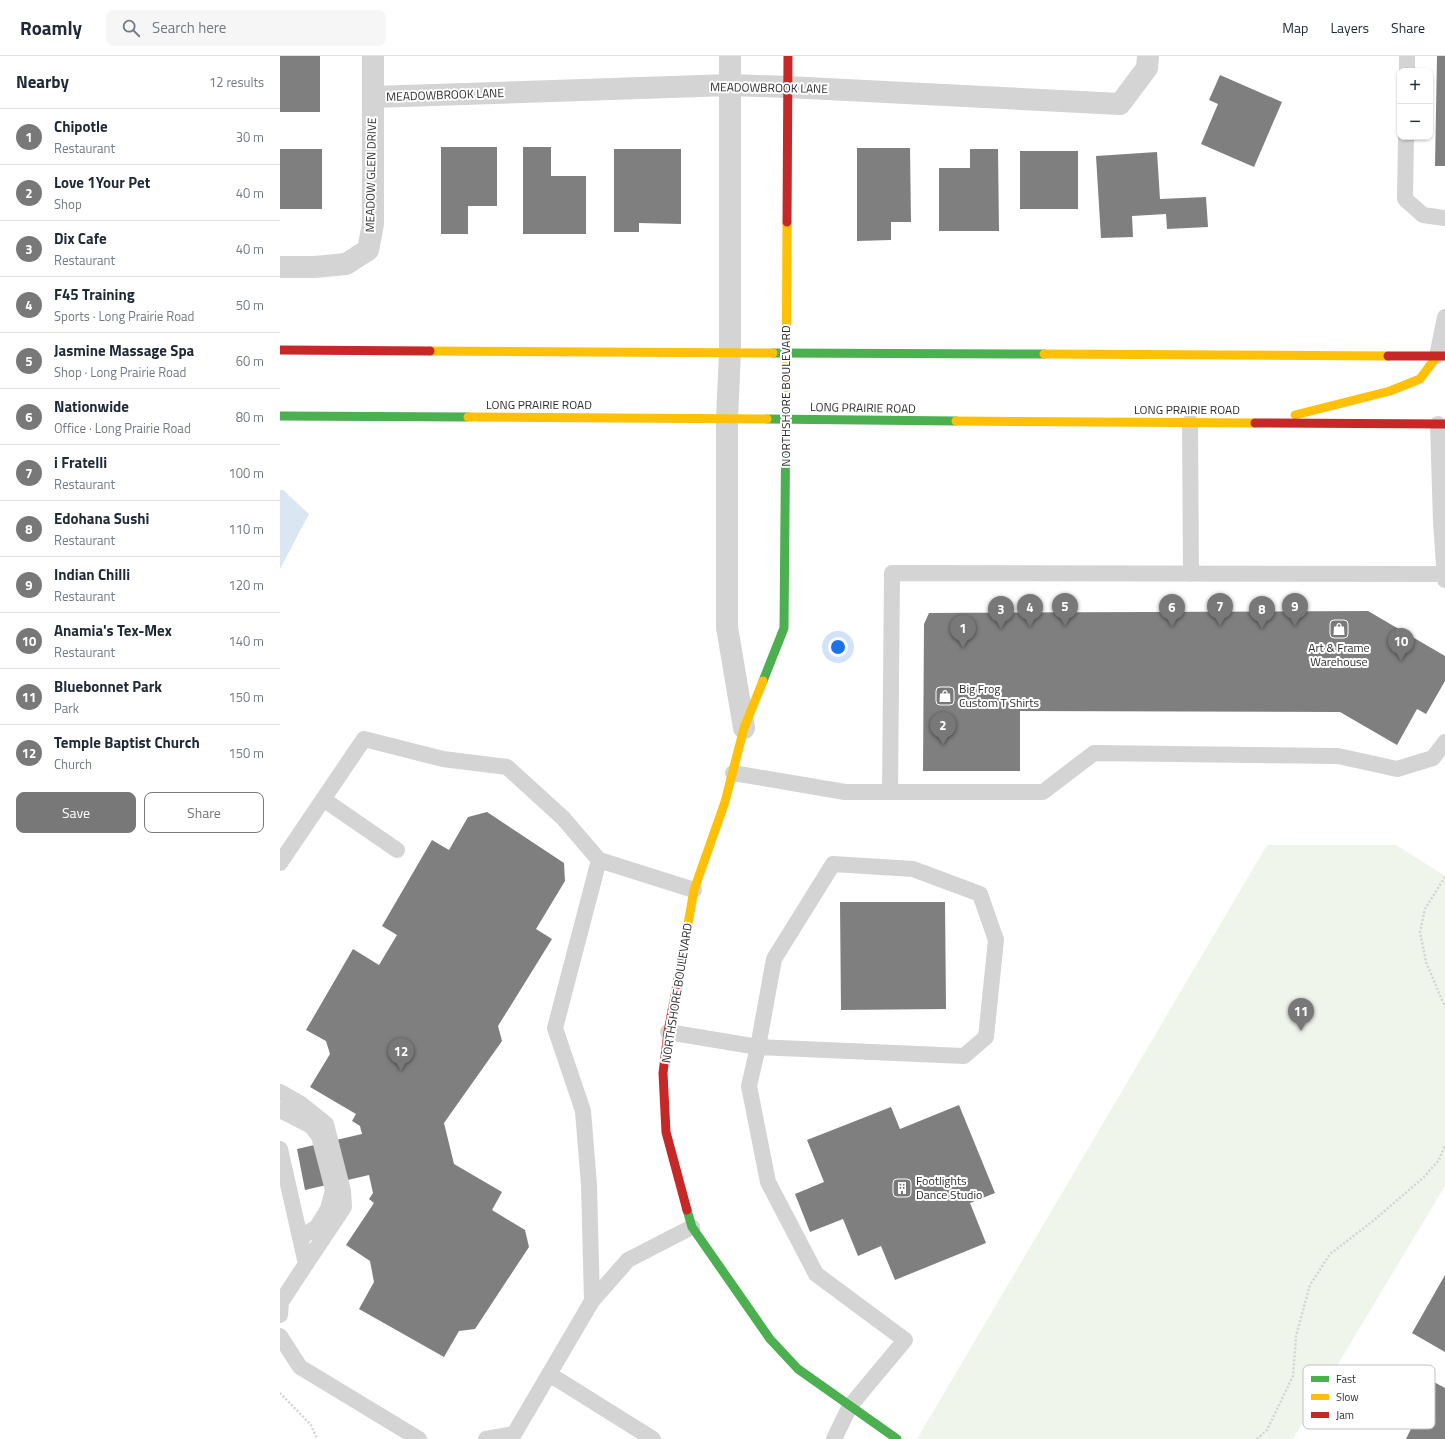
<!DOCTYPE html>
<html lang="en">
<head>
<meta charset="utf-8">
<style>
	body { margin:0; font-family:"Titillium Web",sans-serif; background:#f6f6f7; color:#1f2937 }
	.controls { position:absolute; right:12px; top:12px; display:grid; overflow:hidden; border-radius:8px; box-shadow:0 1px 3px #0004 }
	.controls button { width:36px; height:36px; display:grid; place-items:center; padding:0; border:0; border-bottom:1px solid #e0e1e3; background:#fff; color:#1f2937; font:20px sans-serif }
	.you { position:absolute; left:558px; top:591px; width:14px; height:14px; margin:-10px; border:3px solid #fff; border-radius:50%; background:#1a73e8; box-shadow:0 0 0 6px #1a73e833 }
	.badge { display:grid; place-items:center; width:26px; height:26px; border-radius:50%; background:#787878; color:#fff; font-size:13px; font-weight:700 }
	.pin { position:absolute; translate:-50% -33px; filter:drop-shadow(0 1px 2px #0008) }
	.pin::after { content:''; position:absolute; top:21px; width:14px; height:12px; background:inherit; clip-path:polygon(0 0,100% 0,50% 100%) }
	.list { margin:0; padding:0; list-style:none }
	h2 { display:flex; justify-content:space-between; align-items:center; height:52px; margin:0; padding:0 16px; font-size:17px }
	h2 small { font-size:13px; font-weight:400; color:#747a83 }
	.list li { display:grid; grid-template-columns:26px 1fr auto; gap:12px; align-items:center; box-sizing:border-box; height:56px; padding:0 16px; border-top:1px solid #e0e1e3 }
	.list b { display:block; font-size:15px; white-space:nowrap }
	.list p { margin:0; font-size:13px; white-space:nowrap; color:#747a83 }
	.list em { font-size:13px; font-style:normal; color:#747a83 }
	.actions { display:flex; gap:8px; padding:12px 16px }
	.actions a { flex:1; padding:9px 0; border:1px solid #787878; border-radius:8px; text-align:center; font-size:14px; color:#787878 }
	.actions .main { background:#787878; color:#fff }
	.icon { flex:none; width:22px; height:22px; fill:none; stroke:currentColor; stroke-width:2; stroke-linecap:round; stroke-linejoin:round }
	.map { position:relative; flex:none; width:1165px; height:1383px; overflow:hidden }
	header { display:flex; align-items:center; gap:24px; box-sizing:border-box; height:56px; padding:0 20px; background:#fff; border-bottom:1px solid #e0e1e3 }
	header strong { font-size:19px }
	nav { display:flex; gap:22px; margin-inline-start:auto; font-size:14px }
	.search { width:280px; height:36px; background:#f6f6f7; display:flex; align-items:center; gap:10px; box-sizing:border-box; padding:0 14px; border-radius:8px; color:#747a83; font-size:15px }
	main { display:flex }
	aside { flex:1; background:#fff }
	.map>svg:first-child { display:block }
</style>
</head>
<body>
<header>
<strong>Roamly</strong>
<div class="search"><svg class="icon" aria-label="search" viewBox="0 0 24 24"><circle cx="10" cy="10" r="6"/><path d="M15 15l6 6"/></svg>Search here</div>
<nav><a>Map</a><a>Layers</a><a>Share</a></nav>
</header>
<main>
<aside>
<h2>Nearby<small>12 results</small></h2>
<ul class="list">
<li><span class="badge">1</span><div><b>Chipotle</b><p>Restaurant</p></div><em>30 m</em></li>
<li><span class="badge">2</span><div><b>Love 1Your Pet</b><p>Shop</p></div><em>40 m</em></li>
<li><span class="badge">3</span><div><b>Dix Cafe</b><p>Restaurant</p></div><em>40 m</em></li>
<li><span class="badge">4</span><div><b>F45 Training</b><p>Sports · Long Prairie Road</p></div><em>50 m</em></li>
<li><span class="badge">5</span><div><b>Jasmine Massage Spa</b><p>Shop · Long Prairie Road</p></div><em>60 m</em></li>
<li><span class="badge">6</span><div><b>Nationwide</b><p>Office · Long Prairie Road</p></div><em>80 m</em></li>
<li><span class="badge">7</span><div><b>i Fratelli</b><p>Restaurant</p></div><em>100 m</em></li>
<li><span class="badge">8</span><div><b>Edohana Sushi</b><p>Restaurant</p></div><em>110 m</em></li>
<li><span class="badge">9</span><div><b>Indian Chilli</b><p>Restaurant</p></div><em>120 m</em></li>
<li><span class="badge">10</span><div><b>Anamia's Tex-Mex</b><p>Restaurant</p></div><em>140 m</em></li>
<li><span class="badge">11</span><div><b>Bluebonnet Park</b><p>Park</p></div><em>150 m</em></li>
<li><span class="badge">12</span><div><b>Temple Baptist Church</b><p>Church</p></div><em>150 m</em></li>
</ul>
<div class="actions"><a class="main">Save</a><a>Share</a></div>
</aside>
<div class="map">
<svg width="1165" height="1383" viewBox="0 0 1165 1383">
	<rect width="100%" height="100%" fill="#fff"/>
	<!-- green -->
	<path fill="#f0f5ec" d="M 987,789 L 1116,789 L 1165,820 L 1165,1130 L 1013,1383 L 637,1383 Z"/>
	<!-- water -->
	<path fill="#dae6f1" d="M 0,434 L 3,434 L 29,458 L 0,513 Z"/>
	<!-- building -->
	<path fill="#7f7f7f" d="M 0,0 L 40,0 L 40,56 L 0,56 Z
		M 1157,0 L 1165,0 L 1165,110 L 1155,110 Z
		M 940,19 L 1002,46 L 974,111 L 921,88 L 938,48 L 929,44 Z
		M 161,91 L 217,91 L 217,150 L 188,150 L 188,178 L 161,178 Z
		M 243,91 L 271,91 L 271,120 L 306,120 L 306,178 L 243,178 Z
		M 577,92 L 630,92 L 631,166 L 611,166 L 611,184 L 577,185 Z
		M 0,93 L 42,93 L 42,153 L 0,153 Z
		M 334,93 L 401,93 L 401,168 L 359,167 L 359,176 L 334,176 Z
		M 690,93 L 718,93 L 719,175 L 659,175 L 659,112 L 690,112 Z
		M 740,95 L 798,95 L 798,153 L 740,153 Z
		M 877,96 L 880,143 L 926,141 L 928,171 L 887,173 L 886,158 L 852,160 L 853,181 L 821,182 L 816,100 Z
		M 1088,555 L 1165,600 L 1165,625 L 1146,658 L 1137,653 L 1117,689 L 1060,656 L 740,655 L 740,715 L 643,715 L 644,568 L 649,557 Z
		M 207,756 L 284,807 L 285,825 L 256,873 L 272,883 L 218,970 L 222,985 L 164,1067 L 174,1108 L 222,1136 L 212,1154 L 245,1174 L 249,1191 L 195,1273 L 179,1275 L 164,1301 L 79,1253 L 94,1226 L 90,1205 L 66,1189 L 94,1147 L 89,1143 L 93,1137 L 89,1119 L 25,1134 L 17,1093 L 82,1078 L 80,1070 L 72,1065 L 76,1058 L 30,1031 L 50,998 L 46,985 L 26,974 L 73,893 L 99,909 L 117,879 L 102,870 L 152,784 L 169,794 L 188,761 Z
		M 560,846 L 665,846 L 666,953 L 561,954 Z
		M 679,1049 L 715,1137 L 690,1147 L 706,1187 L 615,1224 L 601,1190 L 578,1200 L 563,1163 L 530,1176 L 515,1138 L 544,1126 L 527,1084 L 611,1051 L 620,1073 Z
		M 1165,1219 L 1165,1296 L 1132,1277 Z
		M 1154,1326 L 1165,1332 L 1165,1383 L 1126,1383 Z"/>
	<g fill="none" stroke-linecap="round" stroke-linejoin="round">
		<!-- path -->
		<path stroke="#d4d4d4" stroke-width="2.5" stroke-dasharray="2 2" stroke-linecap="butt" d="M 1165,821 L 1145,853 L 1140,876 L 1146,906 L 1165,951
			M 0,1337 L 31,1369 L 37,1383
			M 977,1383 L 987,1374 L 1013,1320 L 1016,1280 L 1030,1229 L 1050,1198 L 1093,1165 L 1144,1121 L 1159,1104 L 1165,1089"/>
		<!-- lane -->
		<path stroke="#d4d4d4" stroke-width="16" d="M 1127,15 L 1127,0
			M 1126,81 L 1125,143 L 1143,159 L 1165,162
			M 1157,300 L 1165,261
			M 910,366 L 911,518
			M 1158,368 L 1161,466 L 1165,524
			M 453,717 L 565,736 L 763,736 L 814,697 L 1058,700 L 1117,713 L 1153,702 L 1165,686
			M 610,736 L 612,517 L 1165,518
			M 43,743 L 117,794
			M 0,807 L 84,683 L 163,703 L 227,711 L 283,762 L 319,804
			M 388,976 L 478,991 L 494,903 L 553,808 L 633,813 L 700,838 L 716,884 L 706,981 L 684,1000 L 478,991 L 469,1030 L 488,1126 L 536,1218 L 625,1284 L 570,1350 L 554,1383
			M 0,1036 L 21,1048 L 46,1068 L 63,1135 L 64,1151 L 26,1208
			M 0,1054 L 31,1070 L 39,1080 L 53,1134 L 48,1153 L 37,1171 L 20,1182
			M 0,1093 L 26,1208 L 1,1246 L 0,1259
			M 412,1171 L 348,1204 L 312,1245 L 309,1129 L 303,1055 L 275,972 L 319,804 L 414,834
			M 0,1280 L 20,1311 L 139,1383
			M 269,1318 L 373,1383
			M 206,1383 L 234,1378 L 312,1245"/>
		<!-- street -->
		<path stroke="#d4d4d4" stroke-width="22" d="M 450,0 L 450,296 L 447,363 L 447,571 L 464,672
			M 93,41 L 450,29 L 508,31 L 840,48 L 867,12 L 868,0
			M 0,211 L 35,211 L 66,208 L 88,194 L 93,168 L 93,0"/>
		<!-- fast -->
		<path stroke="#4caf50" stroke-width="9" d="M 493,297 L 764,298
			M 0,360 L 188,361
			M 487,363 L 676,365
			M 483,625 L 504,572 L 506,346
			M 407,1154 L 412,1171 L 490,1283 L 518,1313 L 617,1383"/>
		<!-- slow -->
		<path stroke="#ffc107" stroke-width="9" d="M 150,295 L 493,297
			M 764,298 L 1108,300
			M 506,346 L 507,166
			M 1015,359 L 1110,335 L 1140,323 L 1157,300
			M 188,361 L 487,363
			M 676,365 L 975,367
			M 402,902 L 414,834 L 445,746 L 464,672 L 483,625"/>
		<!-- jam -->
		<path stroke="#c62828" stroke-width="9" d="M 507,166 L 508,0
			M 0,294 L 150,295
			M 1108,300 L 1165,300
			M 975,367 L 1165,368
			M 402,902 L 388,976 L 383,1017 L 386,1076 L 407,1154"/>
	</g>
	<!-- icons -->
	<defs>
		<g id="shop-square" transform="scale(1)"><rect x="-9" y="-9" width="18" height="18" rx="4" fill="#787878" stroke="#fff"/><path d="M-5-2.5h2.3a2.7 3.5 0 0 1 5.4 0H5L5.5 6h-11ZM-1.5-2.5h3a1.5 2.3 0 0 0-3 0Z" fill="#fff"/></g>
		<g id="building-square" transform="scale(1)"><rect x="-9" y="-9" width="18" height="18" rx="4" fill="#787878" stroke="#fff"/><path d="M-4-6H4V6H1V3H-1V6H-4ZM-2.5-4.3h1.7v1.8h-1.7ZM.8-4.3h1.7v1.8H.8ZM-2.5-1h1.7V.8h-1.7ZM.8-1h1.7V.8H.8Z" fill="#fff"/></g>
	</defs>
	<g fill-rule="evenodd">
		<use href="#shop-square" x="1059" y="573"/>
		<use href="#shop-square" x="665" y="640"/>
		<use href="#building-square" x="622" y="1132"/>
	</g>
	<g text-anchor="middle" stroke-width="4" stroke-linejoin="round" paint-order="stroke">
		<!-- street labels -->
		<g font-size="12" fill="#2f2f2f" stroke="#fff">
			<text transform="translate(489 32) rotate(1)" y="4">MEADOWBROOK LANE</text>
			<text transform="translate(165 39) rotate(-2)" y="4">MEADOWBROOK LANE</text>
			<text transform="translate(91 119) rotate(-89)" y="4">MEADOW GLEN DRIVE</text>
			<text transform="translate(506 340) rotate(-90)" y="4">NORTHSHORE BOULEVARD</text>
			<text x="259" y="353">LONG PRAIRIE ROAD</text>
			<text transform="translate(583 352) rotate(1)" y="4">LONG PRAIRIE ROAD</text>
			<text x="907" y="358">LONG PRAIRIE ROAD</text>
			<text transform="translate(397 937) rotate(-81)" y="4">NORTHSHORE BOULEVARD</text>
		</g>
		<!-- poi labels -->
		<g font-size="12" fill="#2f2f2f" stroke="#fff" text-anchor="start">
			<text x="1059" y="596" text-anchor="middle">Art &amp; Frame<tspan x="1059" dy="14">Warehouse</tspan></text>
			<text x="679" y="637">Big Frog<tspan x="679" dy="14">Custom T Shirts</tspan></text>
			<text x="636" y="1129">Footlights<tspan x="636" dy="14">Dance Studio</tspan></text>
		</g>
	</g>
	<!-- legend -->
	<rect x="1023" y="1309" width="132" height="64" rx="6" fill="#fff" stroke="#c1c1c1" stroke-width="1"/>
	<rect x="1031" y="1320" width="18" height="6" fill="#4caf50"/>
	<rect x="1031" y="1338" width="18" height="6" fill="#ffc107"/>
	<rect x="1031" y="1356" width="18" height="6" fill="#c62828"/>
	<g font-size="11" fill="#2f2f2f">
		<text x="1056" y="1327">Fast</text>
		<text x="1056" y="1345">Slow</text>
		<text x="1056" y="1363">Jam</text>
	</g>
</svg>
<div class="controls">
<button>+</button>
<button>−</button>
</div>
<div class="you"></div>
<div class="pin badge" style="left:683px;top:592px">1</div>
<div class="pin badge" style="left:663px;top:689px">2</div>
<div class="pin badge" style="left:721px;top:573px">3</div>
<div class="pin badge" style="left:750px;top:571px">4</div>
<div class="pin badge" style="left:785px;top:570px">5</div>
<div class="pin badge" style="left:892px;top:571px">6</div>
<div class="pin badge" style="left:940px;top:570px">7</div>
<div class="pin badge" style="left:982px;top:573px">8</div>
<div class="pin badge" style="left:1015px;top:570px">9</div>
<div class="pin badge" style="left:1121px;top:605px">10</div>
<div class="pin badge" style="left:1021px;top:975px">11</div>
<div class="pin badge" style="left:121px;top:1015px">12</div>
</div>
</main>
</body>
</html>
